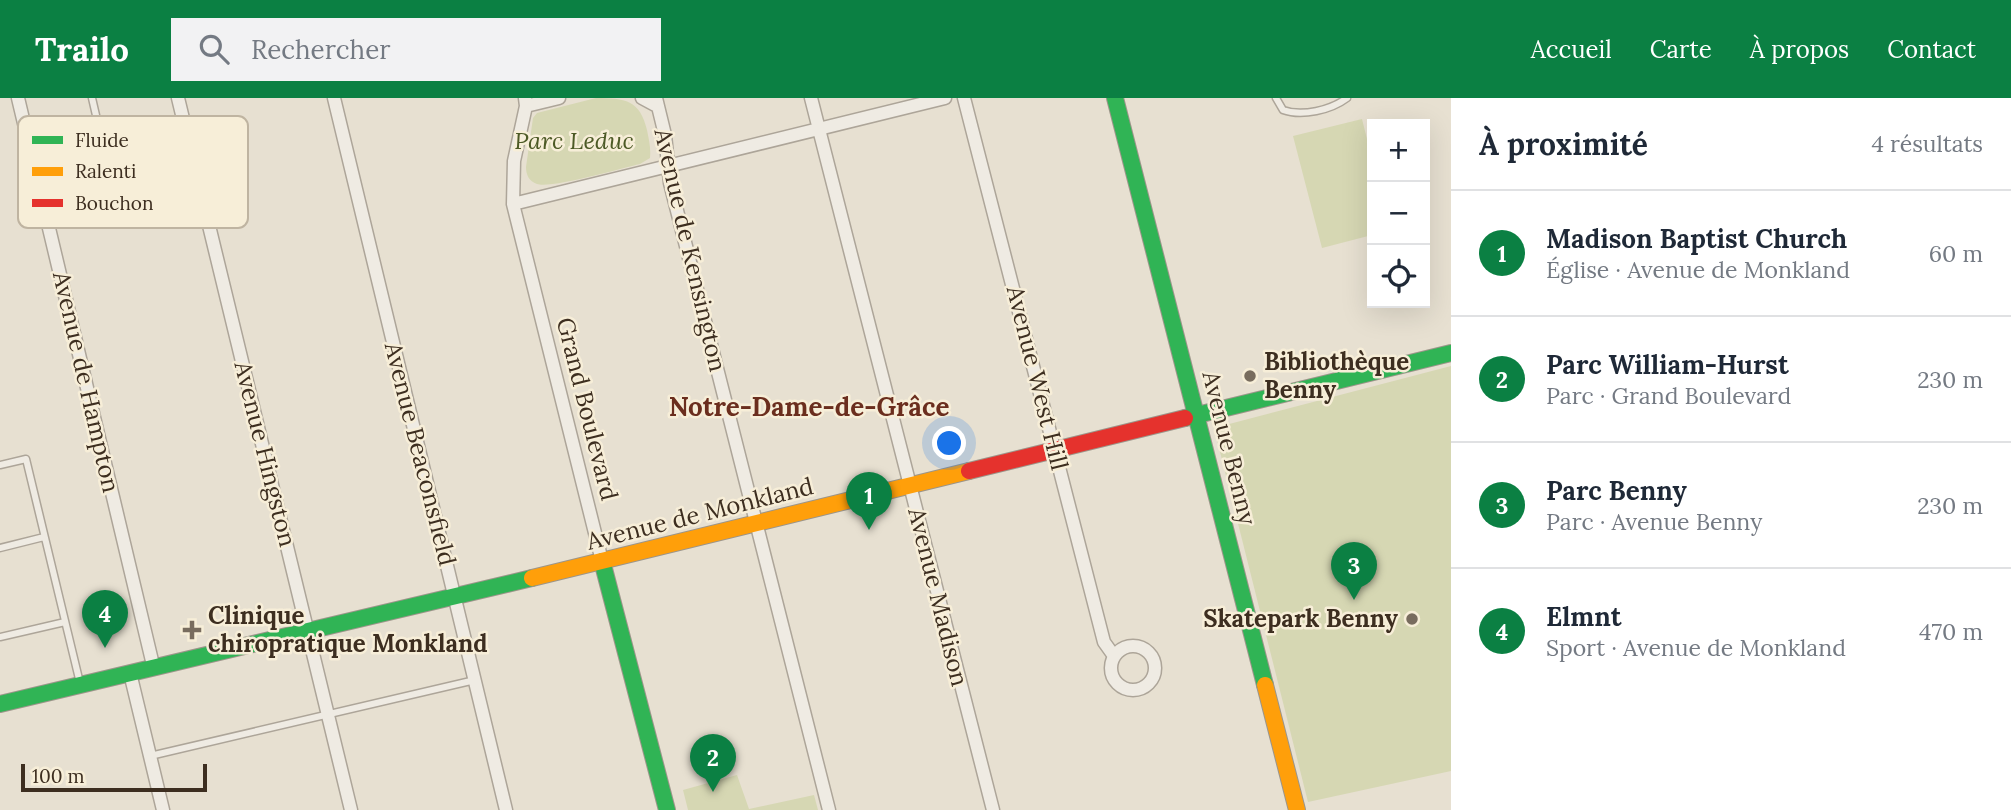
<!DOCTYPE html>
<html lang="fr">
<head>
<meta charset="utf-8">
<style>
	body { margin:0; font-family:Lora,serif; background:#f2f2f3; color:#1f2937 }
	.controls { position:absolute; right:21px; top:21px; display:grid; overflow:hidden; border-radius:0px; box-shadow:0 7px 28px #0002 }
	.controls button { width:63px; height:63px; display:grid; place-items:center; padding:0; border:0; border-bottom:2px solid #e0e1e3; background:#fff; color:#1f2937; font:35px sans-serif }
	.scale { position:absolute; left:21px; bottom:18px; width:186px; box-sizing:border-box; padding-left:7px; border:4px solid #3d2e20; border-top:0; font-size:19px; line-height:24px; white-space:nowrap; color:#3d2e20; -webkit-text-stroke:5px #f7eed8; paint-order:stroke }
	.you { position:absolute; left:950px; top:346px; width:24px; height:24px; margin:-18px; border:5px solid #fff; border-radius:50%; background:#1a73e8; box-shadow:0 0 0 10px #1a73e833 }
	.badge { display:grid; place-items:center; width:46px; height:46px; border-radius:50%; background:#0b8043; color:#fff; font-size:23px; font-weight:700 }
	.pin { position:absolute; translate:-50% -58px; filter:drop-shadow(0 2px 4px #0008) }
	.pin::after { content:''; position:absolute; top:37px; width:24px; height:21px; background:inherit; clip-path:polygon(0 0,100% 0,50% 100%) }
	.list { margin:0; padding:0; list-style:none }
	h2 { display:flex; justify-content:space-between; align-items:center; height:91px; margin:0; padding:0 28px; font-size:30px }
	h2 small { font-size:23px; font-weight:400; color:#747a83 }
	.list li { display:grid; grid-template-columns:46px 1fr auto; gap:21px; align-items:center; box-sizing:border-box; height:126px; padding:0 28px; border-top:2px solid #e0e1e3 }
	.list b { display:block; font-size:26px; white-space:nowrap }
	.list p { margin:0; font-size:23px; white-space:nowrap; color:#747a83 }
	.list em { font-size:23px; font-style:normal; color:#747a83 }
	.icon { flex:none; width:38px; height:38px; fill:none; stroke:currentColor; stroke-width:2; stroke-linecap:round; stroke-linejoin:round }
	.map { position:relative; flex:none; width:1451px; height:712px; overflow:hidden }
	header { display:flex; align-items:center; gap:42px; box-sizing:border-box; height:98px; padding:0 35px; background:#0b8043; color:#fff }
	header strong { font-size:33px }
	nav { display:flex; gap:38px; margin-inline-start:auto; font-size:24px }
	.search { width:490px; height:63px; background:#f2f2f3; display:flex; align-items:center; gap:18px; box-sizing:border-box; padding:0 24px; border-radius:0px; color:#747a83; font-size:26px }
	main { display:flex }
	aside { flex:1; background:#fff }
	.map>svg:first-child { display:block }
</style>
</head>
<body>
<header>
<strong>Trailo</strong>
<div class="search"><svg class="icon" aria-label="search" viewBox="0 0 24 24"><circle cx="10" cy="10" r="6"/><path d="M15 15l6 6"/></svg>Rechercher</div>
<nav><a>Accueil</a><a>Carte</a><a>À propos</a><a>Contact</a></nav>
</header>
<main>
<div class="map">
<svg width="1451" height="712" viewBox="0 0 1451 712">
	<rect width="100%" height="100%" fill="#e7e0d1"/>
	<!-- green -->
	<path fill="#d6d7b3" d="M 596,0 C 625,0 640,2 647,32 C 649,42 651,50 650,60 L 640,66 C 622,70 550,91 537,86 C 529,83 526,77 526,69 L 533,20 L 537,15 Z
		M 1362,21 L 1372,61 L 1372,137 L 1322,150 L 1293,38 Z
		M 1451,268 L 1451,673 L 1308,704 L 1214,330 Z
		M 737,677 L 749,711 L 814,697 L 818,712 L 688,712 L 683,692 Z"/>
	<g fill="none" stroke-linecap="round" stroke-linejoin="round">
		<!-- lane casing -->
		<g stroke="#ada599" stroke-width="9">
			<path id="lane" d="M 92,0 L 108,69
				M 1276,0 L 1283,12 C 1302,19 1331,12 1347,0
				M 0,367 L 26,361 L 80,585
				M 0,450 L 44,439
				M 0,539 L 65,524
				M 150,658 L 475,582"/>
		</g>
		<!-- street casing -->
		<g stroke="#ada599" stroke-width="15">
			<path id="street" d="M 18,0 L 153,567
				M 178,0 L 351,712
				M 334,0 L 506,712
				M 525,0 L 526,8 L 514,63 L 513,106 L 602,463
				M 642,0 L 655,7
				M 656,0 L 665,37 L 670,85 L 829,712
				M 811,0 L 993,712
				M 964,0 L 1104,544 L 1114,558
				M 526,8 L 559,0
				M 513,106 L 945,0
				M1111 570a22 22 0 1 1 44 0a22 22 0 1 1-44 0Z
				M 130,575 L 163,712"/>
		</g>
		<!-- fast casing -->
		<g stroke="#9c958a" stroke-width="18">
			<path id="fast" d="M 1115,0 L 1265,587
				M 1185,320 L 1451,255
				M 602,463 L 667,712
				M 0,606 L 532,480"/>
		</g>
		<!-- slow casing -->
		<g stroke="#9c958a" stroke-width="18">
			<path id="slow" d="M 532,480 L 969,373
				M 1265,587 L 1297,712"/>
		</g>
		<!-- jam casing -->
		<g stroke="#9c958a" stroke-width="18">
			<path id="jam" d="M 969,373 L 1185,320"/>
		</g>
		<!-- lane -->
		<use href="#lane" stroke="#efebe3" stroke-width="6"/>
		<!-- street -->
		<use href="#street" stroke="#efebe3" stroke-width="12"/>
		<!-- fast -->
		<use href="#fast" stroke="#30b455" stroke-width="16"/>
		<!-- slow -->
		<use href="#slow" stroke="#ff9f0a" stroke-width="16"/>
		<!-- jam -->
		<use href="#jam" stroke="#e5322d" stroke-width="16"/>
	</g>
	<!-- markers -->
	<g fill="#786c5e" stroke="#f7eed8" stroke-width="2.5">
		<circle cx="1250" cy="278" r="7"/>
		<circle cx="1412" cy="521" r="7"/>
		<path d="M188.5 521.5h7v7h7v7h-7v7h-7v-7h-7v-7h7z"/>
	</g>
	<g text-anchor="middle" stroke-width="5" stroke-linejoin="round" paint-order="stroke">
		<!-- park labels -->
		<g font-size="24" font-style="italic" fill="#4d5a26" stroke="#f7eed8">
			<text x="574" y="51">Parc Leduc</text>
		</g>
		<!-- street labels -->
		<g font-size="24" fill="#3d2e20" stroke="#f7eed8">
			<text transform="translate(690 152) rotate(77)" y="8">Avenue de Kensington</text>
			<text transform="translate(1037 280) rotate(76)" y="8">Avenue West Hill</text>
			<text transform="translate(86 284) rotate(77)" y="8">Avenue de Hampton</text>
			<text transform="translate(587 311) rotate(76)" y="8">Grand Boulevard</text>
			<text transform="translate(1229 350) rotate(76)" y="8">Avenue Benny</text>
			<text transform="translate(265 356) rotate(76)" y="8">Avenue Hingston</text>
			<text transform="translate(420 356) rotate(76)" y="8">Avenue Beaconsfield</text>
			<text transform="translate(700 416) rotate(-14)" y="8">Avenue de Monkland</text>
			<text transform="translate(938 499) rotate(76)" y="8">Avenue Madison</text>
		</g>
		<!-- poi labels -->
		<g font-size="24" font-weight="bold" fill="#3d2e20" stroke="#f7eed8" text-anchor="start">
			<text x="1264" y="272">Bibliothèque<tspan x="1264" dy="28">Benny</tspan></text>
			<text x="208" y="526">Clinique<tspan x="208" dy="28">chiropratique Monkland</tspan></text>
			<text x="1398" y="529" text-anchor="end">Skatepark Benny</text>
		</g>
		<!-- neighbourhood labels -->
		<g font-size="26" font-weight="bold" fill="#6b2e1e" stroke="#f7eed8">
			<text x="809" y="318">Notre-Dame-de-Grâce</text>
		</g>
	</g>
	<!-- legend -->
	<rect x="18" y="18" width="230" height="112" rx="10" fill="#f7eed8" stroke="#bfb4a1" stroke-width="2"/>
	<rect x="32" y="38" width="31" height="8" fill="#30b455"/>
	<rect x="32" y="69" width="31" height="9" fill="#ff9f0a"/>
	<rect x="32" y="101" width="31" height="8" fill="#e5322d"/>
	<g font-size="19" fill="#3d2e20">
		<text x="75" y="49">Fluide</text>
		<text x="75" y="80">Ralenti</text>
		<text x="75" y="112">Bouchon</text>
	</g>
</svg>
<div class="controls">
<button>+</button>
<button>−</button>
<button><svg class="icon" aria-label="locate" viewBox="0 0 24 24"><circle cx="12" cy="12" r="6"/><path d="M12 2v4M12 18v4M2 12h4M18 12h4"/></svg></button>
</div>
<div class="scale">100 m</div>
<div class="you"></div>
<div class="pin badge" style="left:869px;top:432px">1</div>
<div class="pin badge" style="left:713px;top:694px">2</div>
<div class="pin badge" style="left:1354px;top:502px">3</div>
<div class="pin badge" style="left:105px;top:550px">4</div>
</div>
<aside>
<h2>À proximité<small>4 résultats</small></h2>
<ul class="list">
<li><span class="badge">1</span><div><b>Madison Baptist Church</b><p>Église · Avenue de Monkland</p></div><em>60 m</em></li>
<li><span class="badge">2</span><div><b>Parc William-Hurst</b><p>Parc · Grand Boulevard</p></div><em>230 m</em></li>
<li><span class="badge">3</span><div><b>Parc Benny</b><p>Parc · Avenue Benny</p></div><em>230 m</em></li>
<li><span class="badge">4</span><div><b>Elmnt</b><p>Sport · Avenue de Monkland</p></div><em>470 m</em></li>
</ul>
</aside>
</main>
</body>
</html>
